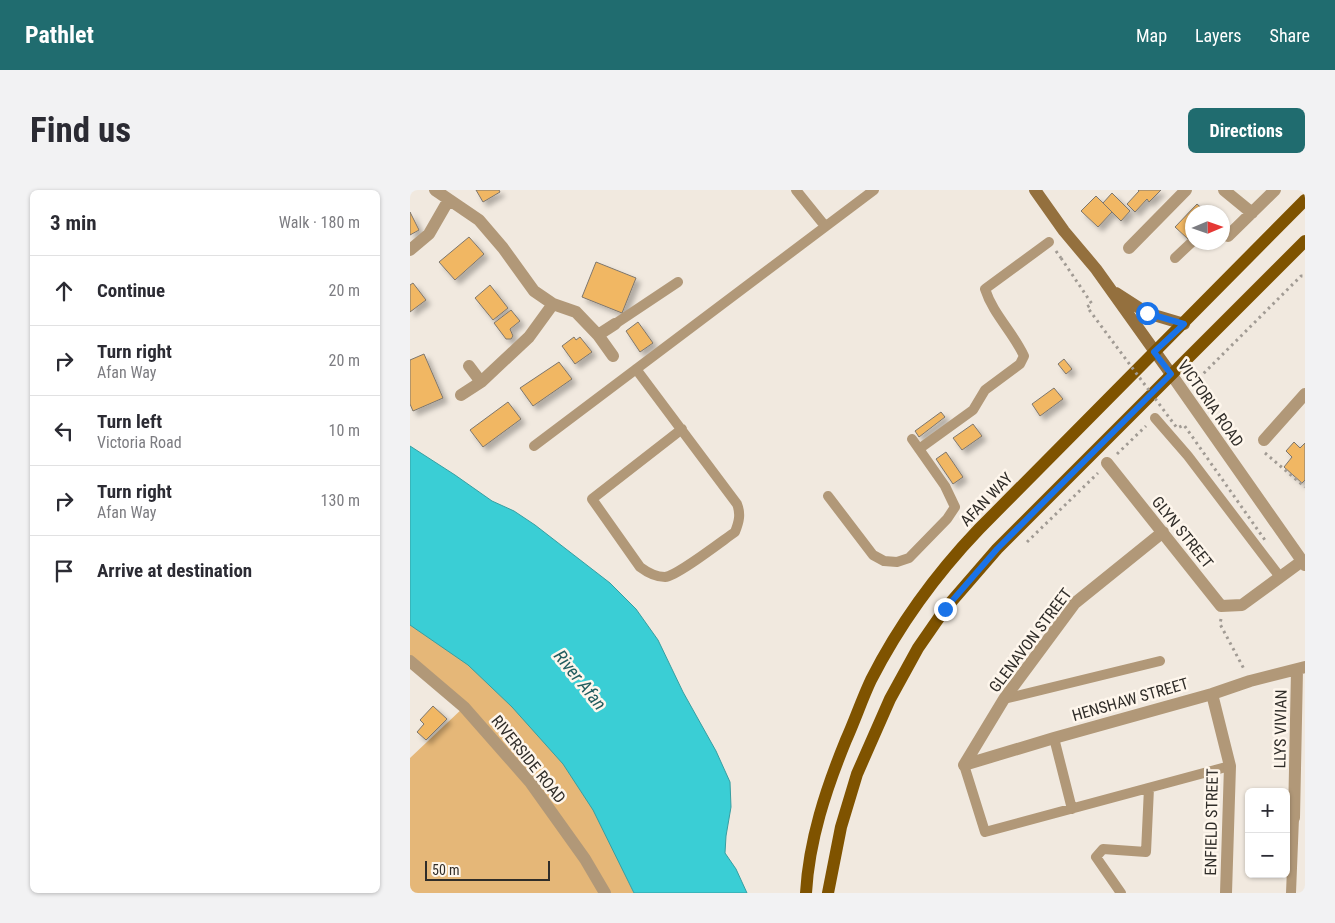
<!DOCTYPE html>
<html lang="en">
<head>
<meta charset="utf-8">
<style>
	body { margin:0; font-family:"Roboto Condensed",sans-serif; background:#f2f2f3; color:#2b2b33 }
	.controls { position:absolute; right:15px; bottom:15px; display:grid; overflow:hidden; border-radius:8px; box-shadow:0 1px 4px #0004 }
	.controls button { width:45px; height:45px; display:grid; place-items:center; padding:0; border:0; border-bottom:1px solid #e1e1e2; background:#fff; color:#2b2b33; font:25px sans-serif }
	.compass { position:absolute; left:775px; top:15px; width:45px; height:45px; border-radius:50%; background:#fff; box-shadow:0 1px 4px #0004; rotate:88deg }
	.scale { position:absolute; left:15px; bottom:12px; width:125px; box-sizing:border-box; padding-left:5px; border:2px solid #302d29; border-top:0; font-size:14px; line-height:18px; white-space:nowrap; color:#302d29; -webkit-text-stroke:4px #fef6ec; paint-order:stroke }
	.stop { position:absolute; width:15px; height:15px; margin:-11px; border:4px solid #1a73e8; border-radius:50%; background:#fff }
	.stop.end { background:#1a73e8; border-color:#fff; box-shadow:0 1px 5px #0008 }
	.list { margin:0; padding:0; list-style:none }
	h2 { display:flex; justify-content:space-between; align-items:center; height:65px; margin:0; padding:0 20px; font-size:21px }
	h2 small { font-size:16px; font-weight:400; color:#7c7c81 }
	.list li { display:grid; grid-template-columns:32px 1fr auto; gap:15px; align-items:center; box-sizing:border-box; height:70px; padding:0 20px; border-top:1px solid #e1e1e2 }
	.list b { display:block; font-size:19px; white-space:nowrap }
	.list p { margin:0; font-size:16px; white-space:nowrap; color:#7c7c81 }
	.list em { font-size:16px; font-style:normal; color:#7c7c81 }
	.icon { flex:none; width:28px; height:28px; fill:none; stroke:currentColor; stroke-width:2; stroke-linecap:round; stroke-linejoin:round }
	.map { position:relative; flex:none; width:895px; height:703px; overflow:hidden; border-radius:8px }
	header { display:flex; align-items:center; gap:30px; box-sizing:border-box; height:70px; padding:0 25px; background:#206c6f; color:#fff }
	header strong { font-size:24px }
	nav { display:flex; gap:28px; margin-inline-start:auto; font-size:18px }
	.intro { display:flex; align-items:center; justify-content:space-between; box-sizing:border-box; height:120px; padding:0 30px }
	h1 { margin:0; font-size:35px }
	.button { padding:12px 22px; border-radius:8px; background:#206c6f; color:#fff; font-size:18px; font-weight:700 }
	main { display:flex; gap:30px; padding:0 30px }
	aside { flex:1; background:#fff; border-radius:8px; box-shadow:0 1px 4px #0004 }
	.map>svg:first-child { display:block }
</style>
</head>
<body>
<header>
<strong>Pathlet</strong>
<nav><a>Map</a><a>Layers</a><a>Share</a></nav>
</header>
<div class="intro"><h1>Find us</h1><a class="button">Directions</a></div>
<main>
<aside>
<h2>3 min<small>Walk · 180 m</small></h2>
<ul class="list">
<li><svg class="icon" aria-label="ahead" viewBox="0 0 24 24"><path d="M12 20V5M6 11l6-6 6 6"/></svg><div><b>Continue</b></div><em>20 m</em></li>
<li><svg class="icon" aria-label="right" viewBox="0 0 24 24"><path d="M7 20v-9h11M14 6l5 5-5 5"/></svg><div><b>Turn right</b><p>Afan Way</p></div><em>20 m</em></li>
<li><svg class="icon" aria-label="left" viewBox="0 0 24 24"><path d="M17 20v-9H6M10 6l-5 5 5 5"/></svg><div><b>Turn left</b><p>Victoria Road</p></div><em>10 m</em></li>
<li><svg class="icon" aria-label="right" viewBox="0 0 24 24"><path d="M7 20v-9h11M14 6l5 5-5 5"/></svg><div><b>Turn right</b><p>Afan Way</p></div><em>130 m</em></li>
<li><svg class="icon" aria-label="arrive" viewBox="0 0 24 24"><path d="M6 21V4h12l-3 4 3 4H6"/></svg><div><b>Arrive at destination</b></div></li>
</ul>
</aside>
<div class="map">
<svg width="895" height="703" viewBox="0 0 895 703">
	<defs>
		<filter id="shadow"><feDropShadow dx="4.5" dy="4.5" stdDeviation="2.5" flood-color="#0004"/></filter>
	</defs>
	<rect width="100%" height="100%" fill="#f1e9df"/>
	<!-- green -->
	<path fill="#e5b778" d="M 0,343 L 145,476 L 215,684 L 224,703 L 0,703 L 0,568 L 54,517 L 0,471 Z"/>
	<!-- water -->
	<path fill="#3aced5" stroke="#379ea1" d="M 0,256 L 45,285 L 82,311 L 104,321 L 125,335 L 200,393 L 226,419 L 248,450 L 273,502 L 306,561 L 320,592 L 321,617 L 316,646 L 315,663 L 326,679 L 337,703 L 224,703 L 183,620 L 153,574 L 102,517 L 58,475 L 0,435 Z"/>
	<!-- building -->
	<path fill="#f1b764" stroke="#7d766d" filter="url(#shadow)" d="M 66,0 L 89,0 L 90,2 L 73,12 Z
		M 728,0 L 751,0 L 739,12 L 737,9 L 725,22 L 717,14 L 729,1 Z
		M 702,3 L 720,21 L 711,31 L 693,13 Z
		M 686,6 L 702,22 L 688,37 L 671,21 Z
		M 787,14 L 796,22 L 782,22 L 782,44 L 778,49 L 765,37 Z
		M 0,22 L 9,40 L 0,45 Z
		M 59,47 L 74,64 L 45,90 L 29,72 Z
		M 186,72 L 226,88 L 212,123 L 172,107 Z
		M 3,93 L 16,110 L 0,122 L 0,95 Z
		M 80,95 L 98,118 L 83,130 L 65,108 Z
		M 101,120 L 110,131 L 100,139 L 103,146 L 101,149 L 96,149 L 84,133 Z
		M 228,132 L 243,153 L 230,162 L 216,141 Z
		M 164,147 L 166,150 L 170,147 L 182,162 L 165,174 L 152,156 Z
		M 14,164 L 33,208 L 3,221 L 0,214 L 0,170 Z
		M 654,169 L 662,179 L 656,184 L 648,174 Z
		M 149,172 L 162,189 L 123,216 L 110,198 Z
		M 644,198 L 653,209 L 630,226 L 622,214 Z
		M 98,212 L 111,229 L 73,257 L 60,240 Z
		M 531,222 L 535,227 L 509,247 L 505,241 Z
		M 563,234 L 572,246 L 552,260 L 543,248 Z
		M 884,252 L 890,258 L 895,253 L 895,290 L 892,293 L 874,277 L 882,267 L 876,261 Z
		M 536,262 L 553,287 L 543,294 L 526,269 Z
		M 23,516 L 37,529 L 16,550 L 7,542 L 14,534 L 10,530 Z"/>
	<g fill="none" stroke-linecap="round" stroke-linejoin="round">
		<!-- path -->
		<path stroke="#a19b94" stroke-width="3" stroke-dasharray="2.5 4" stroke-linecap="butt" d="M 646,61 L 651,68
			M 803,216 L 788,189 L 891,86 L 895,86
			M 855,263 L 895,297
			M 707,264 L 736,236
			M 617,352 L 688,283
			M 811,429 L 810,434 L 834,479"/>
		<!-- lane -->
		<path stroke="#b19878" stroke-width="10" d="M 386,0 L 415,36
			M 765,68 L 782,52
			M 205,134 L 268,92
			M 226,179 L 327,314 C 331,324 329,332 325,342 C 312,351 267,386 255,387 C 245,387 238,383 230,377 L 182,309 L 272,239
			M 745,228 L 778,266 L 870,387
			M 124,256 L 464,0
			M 509,259 L 563,220 L 575,200 L 610,174 L 614,166 C 603,142 583,124 575,99 L 639,52
			M 418,306 L 463,365 L 474,371 L 487,372 L 499,368 L 537,329 L 545,317 L 535,296 L 502,249
			M 594,509 L 750,471
			M 644,548 L 662,619
			M 554,575 L 575,642 L 820,576
			M 711,703 L 686,667 L 693,659 L 736,662 L 739,598
			M 881,703 L 884,628"/>
		<!-- street -->
		<path stroke="#b19878" stroke-width="12" d="M 25,0 L 69,30 L 93,58 L 124,101 L 143,114 L 166,122 L 188,145 L 203,166
			M 814,0 L 842,23
			M 818,46 L 865,0
			M 719,58 L 776,0
			M 0,60 L 19,44 L 38,11
			M 188,145 L 205,134
			M 59,176 L 71,192
			M 761,184 L 895,375
			M 51,205 L 71,192 L 119,147 L 143,114
			M 854,250 L 895,204
			M 697,273 L 811,416 L 832,415 L 892,371
			M 0,471 L 54,517 L 120,592 L 175,669 L 195,703
			M 802,504 L 820,576 L 816,703
			M 554,575 L 644,548 L 802,504 L 840,491 L 895,477
			M 554,575 L 594,509 L 665,413 L 753,342
			M 884,628 L 887,480"/>
		<!-- secondary -->
		<path stroke="#94703e" stroke-width="12" d="M 625,0 L 654,41 L 686,79 L 761,184
			M 706,103 L 737,123 L 774,134"/>
		<!-- primary -->
		<path stroke="#7f5300" stroke-width="12" d="M 396,703 C 399,650 416,599 436,550 C 445,530 452,509 461,490 C 489,435 527,383 569,339 L 895,10
			M 418,703 L 431,637 L 447,584 L 480,509 L 508,458 L 535,419 L 587,359 L 895,51"/>
		<!-- path-bridge -->
		<path stroke="#a19b94" stroke-width="3" stroke-dasharray="2.5 4" stroke-linecap="butt" d="M 651,68 L 682,114 L 677,117 L 767,238 L 774,235 L 857,353"/>
	</g>
	<g fill="none" stroke-linecap="round" stroke-linejoin="round">
		<!-- route -->
		<path stroke="#1a73e8" stroke-width="6" d="M 535,419 L 587,359 L 761,184 L 744,162 L 774,134 L 737,123"/>
	</g>
	<g text-anchor="middle" stroke-width="5" stroke-linejoin="round" paint-order="stroke">
		<!-- street labels -->
		<g font-size="16" fill="#302d29" stroke="#fef6ec">
			<text transform="translate(801 213) rotate(55)" y="6">VICTORIA ROAD</text>
			<text transform="translate(576 309) rotate(-46)" y="6">AFAN WAY</text>
			<text transform="translate(773 342) rotate(51)" y="6">GLYN STREET</text>
			<text transform="translate(620 450) rotate(-53)" y="6">GLENAVON STREET</text>
			<text transform="translate(720 509) rotate(-16)" y="6">HENSHAW STREET</text>
			<text transform="translate(870 539) rotate(-89)" y="6">LLYS VIVIAN</text>
			<text transform="translate(119 569) rotate(51)" y="6">RIVERSIDE ROAD</text>
			<text transform="translate(801 632) rotate(-89)" y="6">ENFIELD STREET</text>
		</g>
		<!-- water labels -->
		<g font-size="18" font-style="italic" fill="#225d5f" stroke="#fef6ec">
			<text transform="translate(170 490) rotate(51)" y="6">River Afan</text>
		</g>
	</g>
</svg>
<div class="controls">
<button>+</button>
<button>−</button>
</div>
<svg class="compass" viewBox="-18 -18 36 36"><path d="M0-13l5 13h-10z" fill="#e53935"/><path d="M0 13l5-13h-10z" fill="#7c7c81"/></svg>
<div class="scale">50 m</div>
<div class="stop" style="left:737px;top:123px"></div>
<div class="stop end" style="left:535px;top:419px"></div>
</div>
</main>
</body>
</html>
